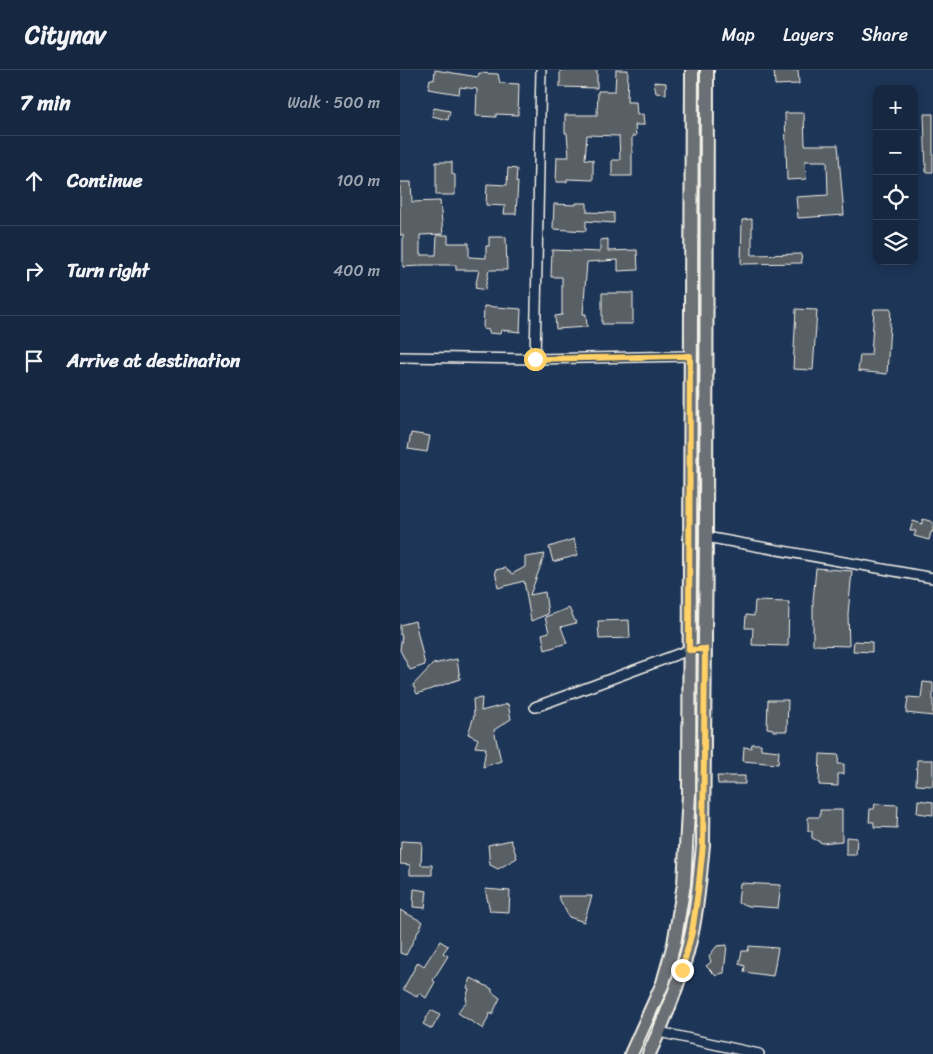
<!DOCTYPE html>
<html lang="en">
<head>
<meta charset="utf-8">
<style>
	body { margin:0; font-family:Sriracha,sans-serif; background:#1f3048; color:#f1f3f6 }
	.controls { position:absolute; right:15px; top:15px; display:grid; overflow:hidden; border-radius:10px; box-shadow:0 2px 12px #0003 }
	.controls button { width:45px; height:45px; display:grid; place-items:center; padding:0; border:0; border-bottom:1px solid #35445a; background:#162841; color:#f1f3f6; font:25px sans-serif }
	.stop { position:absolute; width:15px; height:15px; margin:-11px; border:4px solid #ffd166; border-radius:50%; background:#fff }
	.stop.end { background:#ffd166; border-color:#fff; box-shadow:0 1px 5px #0008 }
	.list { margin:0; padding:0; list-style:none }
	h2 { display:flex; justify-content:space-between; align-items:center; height:65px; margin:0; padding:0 20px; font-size:21px }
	h2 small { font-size:16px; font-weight:400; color:#9ea6b1 }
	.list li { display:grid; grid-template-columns:32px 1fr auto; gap:15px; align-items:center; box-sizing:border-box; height:90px; padding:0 20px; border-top:1px solid #35445a }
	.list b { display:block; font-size:19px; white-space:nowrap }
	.list em { font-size:16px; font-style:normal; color:#9ea6b1 }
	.icon { flex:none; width:28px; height:28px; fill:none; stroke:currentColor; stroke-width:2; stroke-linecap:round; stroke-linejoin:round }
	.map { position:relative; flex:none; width:533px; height:984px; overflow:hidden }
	header { display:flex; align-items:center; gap:30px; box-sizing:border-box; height:70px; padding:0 25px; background:#162841; border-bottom:1px solid #35445a }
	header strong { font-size:24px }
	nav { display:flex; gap:28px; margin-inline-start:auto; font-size:18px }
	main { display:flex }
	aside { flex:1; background:#162841 }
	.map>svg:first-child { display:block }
</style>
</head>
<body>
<header>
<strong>Citynav</strong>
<nav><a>Map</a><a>Layers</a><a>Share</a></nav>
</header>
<main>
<aside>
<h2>7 min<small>Walk · 500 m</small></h2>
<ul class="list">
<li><svg class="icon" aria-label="ahead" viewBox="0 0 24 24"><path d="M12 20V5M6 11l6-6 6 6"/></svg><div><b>Continue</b></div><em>100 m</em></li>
<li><svg class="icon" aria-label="right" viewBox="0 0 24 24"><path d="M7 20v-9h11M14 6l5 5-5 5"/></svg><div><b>Turn right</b></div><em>400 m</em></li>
<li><svg class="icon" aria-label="arrive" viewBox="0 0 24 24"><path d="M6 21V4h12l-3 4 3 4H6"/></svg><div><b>Arrive at destination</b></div></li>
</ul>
</aside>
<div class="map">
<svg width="533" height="984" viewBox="0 0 533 984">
	<rect width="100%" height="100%" fill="#1d3557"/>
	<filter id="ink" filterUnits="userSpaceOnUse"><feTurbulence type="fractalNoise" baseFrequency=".02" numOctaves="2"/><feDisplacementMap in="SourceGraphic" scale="10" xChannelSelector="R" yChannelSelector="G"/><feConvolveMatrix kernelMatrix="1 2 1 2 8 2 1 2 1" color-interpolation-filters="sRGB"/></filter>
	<g filter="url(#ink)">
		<!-- building -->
		<path fill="#596066" stroke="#f4f1e8" d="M 35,0 L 78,7 L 79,3 L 98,4 L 100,13 L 119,14 L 118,45 L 96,44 L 96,47 L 76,46 L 77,19 L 60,17 L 59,24 L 28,19 L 30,9 L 34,10 Z
			M 160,0 L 197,0 L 197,18 L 160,17 Z
			M 216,0 L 228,0 L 227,32 L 236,32 L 237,45 L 243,44 L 244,55 L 235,55 L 236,66 L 232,66 L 232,106 L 212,106 L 212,90 L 220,90 L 219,66 L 187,65 L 185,89 L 193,90 L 193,110 L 167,109 L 167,112 L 156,112 L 157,87 L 169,87 L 167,63 L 165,63 L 165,45 L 197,45 L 198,21 L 215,21 Z
			M 374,0 L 398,0 L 399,14 L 375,15 Z
			M 254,12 L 266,13 L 266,24 L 256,23 Z
			M 34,38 L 50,41 L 48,50 L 32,46 Z
			M 385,43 L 404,43 L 405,75 L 438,75 L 444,145 L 398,148 L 396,127 L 428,125 L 427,91 L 405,91 L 406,109 L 387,110 Z
			M 524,44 L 533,44 L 533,102 L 526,102 Z
			M 36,92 L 52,92 L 52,104 L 55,105 L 55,125 L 36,125 Z
			M 108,98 L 117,99 L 116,112 L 118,112 L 116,144 L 104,144 L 105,136 L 86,135 L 87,114 L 107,115 Z
			M 0,112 L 11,112 L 12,132 L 40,131 L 43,164 L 20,165 L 20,185 L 36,185 L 37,165 L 48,165 L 48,173 L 69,173 L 69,187 L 86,188 L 86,176 L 89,176 L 89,167 L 106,167 L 107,200 L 89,200 L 85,220 L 75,218 L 79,200 L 56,200 L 56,195 L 20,195 L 20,196 L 3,197 L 3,165 L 0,165 Z
			M 176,133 L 187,133 L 187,142 L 214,143 L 214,153 L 186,151 L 186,161 L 153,159 L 154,134 L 176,135 Z
			M 352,149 L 352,185 L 401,184 L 402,193 L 341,194 L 342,150 Z
			M 208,169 L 208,181 L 237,180 L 238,200 L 218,201 L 218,190 L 187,192 L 183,244 L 186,244 L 187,257 L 156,259 L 155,246 L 162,245 L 162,207 L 151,207 L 152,180 L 200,182 L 200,170 Z
			M 202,223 L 233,223 L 233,254 L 202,254 Z
			M 84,236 L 121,239 L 120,262 L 101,260 L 100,264 L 89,263 L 89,260 L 83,259 Z
			M 396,239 L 417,240 L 413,300 L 393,299 Z
			M 474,239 L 491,239 L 487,304 L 458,301 L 460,285 L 471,285 Z
			M 11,363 L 30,366 L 27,382 L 8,379 Z
			M 523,449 L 533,452 L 533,462 L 531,462 L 529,470 L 514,466 L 516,461 L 510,461 L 513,451 L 522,454 Z
			M 174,469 L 178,485 L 153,492 L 149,477 Z
			M 145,484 L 130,525 L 145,522 L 148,544 L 131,551 L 124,511 L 98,518 L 95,500 L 105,498 L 112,504 L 125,497 L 125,487 Z
			M 416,498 L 452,501 L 448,544 L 449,576 L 413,575 L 413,531 Z
			M 355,531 L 389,532 L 388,576 L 352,575 L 353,558 L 345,558 L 346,545 L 354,546 Z
			M 169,538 L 176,553 L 161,557 L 167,573 L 145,580 L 142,564 L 149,562 L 145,547 Z
			M 229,550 L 230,568 L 199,569 L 198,551 Z
			M 15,551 L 25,595 L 10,600 L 0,580 L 2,565 L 0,565 L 0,555 Z
			M 454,571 L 472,572 L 472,582 L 453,581 Z
			M 57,589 L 60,609 L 17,624 L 13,615 L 33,594 Z
			M 523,612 L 533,613 L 533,646 L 506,643 L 508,627 L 521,628 Z
			M 82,628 L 81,641 L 108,634 L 111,649 L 94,660 L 101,691 L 83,697 L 86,678 L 75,677 L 78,669 L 68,664 L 74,646 L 73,629 Z
			M 368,630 L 388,630 L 387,661 L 373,661 L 373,659 L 367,658 Z
			M 352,674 L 361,674 L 361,679 L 379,681 L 378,694 L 343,691 L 344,677 L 351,678 Z
			M 420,684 L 439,685 L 438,694 L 444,694 L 444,704 L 438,704 L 438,716 L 419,715 Z
			M 517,690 L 533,690 L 533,716 L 516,715 Z
			M 317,706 L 345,706 L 345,714 L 318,714 Z
			M 518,730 L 533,732 L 533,745 L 517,743 Z
			M 475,734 L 498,735 L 497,758 L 474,757 L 474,752 L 469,752 L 470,739 L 474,739 Z
			M 420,740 L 442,740 L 442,771 L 422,773 L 412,768 L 412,761 L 408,761 L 408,747 L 420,747 Z
			M 446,767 L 457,768 L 456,785 L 446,785 Z
			M 111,770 L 117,788 L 98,799 L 90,795 L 88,775 Z
			M 1,771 L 22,772 L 21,795 L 32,795 L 32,805 L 10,805 L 10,795 L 0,794 Z
			M 340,813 L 381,815 L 378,838 L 349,836 L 338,833 Z
			M 14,819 L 27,821 L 25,838 L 13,837 Z
			M 85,819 L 110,821 L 109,842 L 90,841 Z
			M 158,826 L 192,826 L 184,852 L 169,847 Z
			M 0,840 L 23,852 L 6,885 L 0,883 Z
			M 40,871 L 48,876 L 43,883 L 48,886 L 33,910 L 35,912 L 26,928 L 19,923 L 17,927 L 3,919 L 18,892 L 24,896 Z
			M 327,875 L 324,903 L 319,904 L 316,906 L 306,896 L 311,892 L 309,886 L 317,876 Z
			M 349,876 L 378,878 L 373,906 L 344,902 L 345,896 L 339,894 L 342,881 L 348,881 Z
			M 71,908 L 92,919 L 92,922 L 100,928 L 92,945 L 90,943 L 83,959 L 58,943 L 60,939 L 67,931 L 66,928 L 69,919 L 67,918 Z
			M 31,940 L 40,945 L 32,959 L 23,954 Z"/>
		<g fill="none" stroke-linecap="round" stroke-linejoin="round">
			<!-- minor casing -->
			<g stroke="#f4f1e8" stroke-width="12">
				<path id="minor" d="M 0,287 L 135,289 L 290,286
					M 135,289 L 141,0
					M 306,467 L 533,508
					M 135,637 L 289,580 L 305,579
					M 259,962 L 359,984"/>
			</g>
			<!-- primary casing -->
			<g stroke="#f4f1e8" stroke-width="16">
				<path id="primary" d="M 231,984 L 263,913 L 274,874 L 284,814 L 289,723 L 292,0
					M 249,984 C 267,945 283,904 292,862 C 298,833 300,804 303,775 L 306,467 L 307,0"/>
			</g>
			<!-- minor -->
			<use href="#minor" stroke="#1d3557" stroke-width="9"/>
			<!-- primary -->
			<use href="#primary" stroke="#6a7074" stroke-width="12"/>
		</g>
	</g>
	<g fill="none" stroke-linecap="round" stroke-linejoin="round" filter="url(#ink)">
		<!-- route -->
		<path stroke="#ffd166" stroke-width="6" d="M 135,289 L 290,286 L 289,580 L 305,579 L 303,775 L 298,822 L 292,862 L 282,900"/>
	</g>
</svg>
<div class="controls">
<button>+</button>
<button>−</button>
<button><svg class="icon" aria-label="locate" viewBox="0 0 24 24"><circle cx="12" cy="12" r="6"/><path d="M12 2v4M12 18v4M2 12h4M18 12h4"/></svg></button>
<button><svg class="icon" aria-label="layers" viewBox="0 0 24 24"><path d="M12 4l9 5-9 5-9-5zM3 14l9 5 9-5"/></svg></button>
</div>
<div class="stop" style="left:135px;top:289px"></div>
<div class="stop end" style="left:282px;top:900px"></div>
</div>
</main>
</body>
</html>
